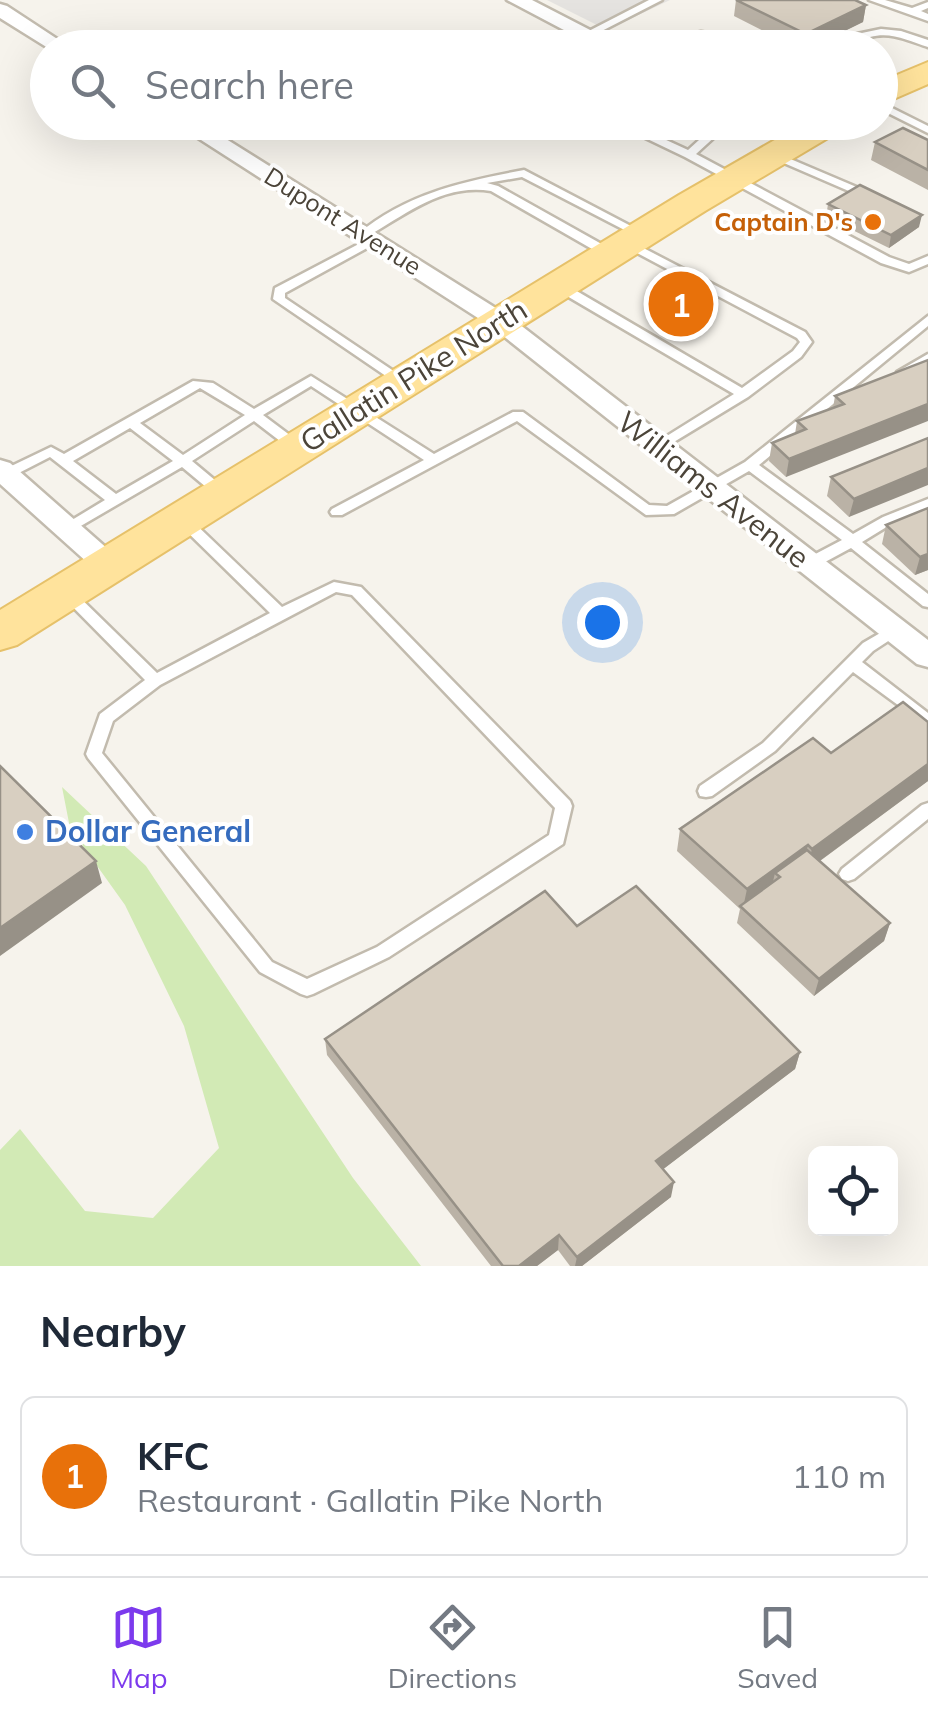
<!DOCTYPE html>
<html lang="en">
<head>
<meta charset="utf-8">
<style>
	body { margin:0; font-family:Mulish,sans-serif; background:#f6f6f7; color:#1f2937 }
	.controls { position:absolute; right:30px; bottom:30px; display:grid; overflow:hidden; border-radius:15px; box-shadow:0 10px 40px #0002 }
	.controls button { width:90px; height:90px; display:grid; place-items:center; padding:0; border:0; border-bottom:2px solid #e0e1e3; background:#fff; color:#1f2937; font:50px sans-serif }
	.you { position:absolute; left:602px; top:622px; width:35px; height:35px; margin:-25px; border:8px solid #fff; border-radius:50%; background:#1a73e8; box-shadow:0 0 0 15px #1a73e833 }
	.badge { display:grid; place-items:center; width:65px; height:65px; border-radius:50%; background:#7c3aed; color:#fff; font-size:32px; font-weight:700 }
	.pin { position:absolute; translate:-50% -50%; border:5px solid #fff; box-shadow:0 2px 10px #0006 }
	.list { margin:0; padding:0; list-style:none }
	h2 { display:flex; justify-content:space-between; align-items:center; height:130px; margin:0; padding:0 40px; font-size:42px }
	h2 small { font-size:32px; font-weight:400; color:#747a83 }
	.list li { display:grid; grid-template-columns:65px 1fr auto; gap:30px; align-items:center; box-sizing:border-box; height:160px; margin:0 20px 20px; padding:0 20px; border:2px solid #e0e1e3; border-radius:15px }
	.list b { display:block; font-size:38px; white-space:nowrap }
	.list p { margin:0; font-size:32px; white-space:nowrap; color:#747a83 }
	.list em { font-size:32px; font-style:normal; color:#747a83 }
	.icon { flex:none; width:55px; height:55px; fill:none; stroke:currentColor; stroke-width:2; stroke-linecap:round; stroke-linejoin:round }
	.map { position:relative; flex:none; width:928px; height:1266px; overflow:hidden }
	.search { position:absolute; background:#fff; box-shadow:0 10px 40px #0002; left:30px; right:30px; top:30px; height:110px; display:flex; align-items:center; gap:25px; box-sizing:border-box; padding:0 35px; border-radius:55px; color:#747a83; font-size:38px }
	.sheet { height:310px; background:#fff }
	nav { display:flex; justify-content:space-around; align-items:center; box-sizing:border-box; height:140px; border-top:2px solid #e0e1e3; background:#fff; font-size:28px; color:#747a83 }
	nav a { display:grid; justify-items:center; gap:5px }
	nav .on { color:#7c3aed }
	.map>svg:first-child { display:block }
</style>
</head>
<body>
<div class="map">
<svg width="928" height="1266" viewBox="0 0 928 1266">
	<rect width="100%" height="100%" fill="#f6f3ec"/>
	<!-- green -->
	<path fill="#d2eab5" d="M 62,787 L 146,866 L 353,1178 L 421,1266 L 0,1266 L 0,1150 L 20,1129 L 85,1211 L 153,1218 L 219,1148 L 184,1026 L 125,905 L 70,828 Z"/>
	<!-- parking -->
	<path fill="#e5e3e0" d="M 547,0 L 670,0 L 607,30 Z"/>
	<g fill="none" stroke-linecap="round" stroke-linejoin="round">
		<!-- service casing -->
		<g stroke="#c2bbae" stroke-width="5">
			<path id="service" d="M 649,0 L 662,0 L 592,36 L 583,34 Z
				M 869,0 L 885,0 L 912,8 L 928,2 L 928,8 L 921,11 L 928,14 L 928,21 Z
				M 881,29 L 901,31 L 928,40 L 928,47 C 909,41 891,31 870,37 C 855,40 845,48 829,48 L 857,34 Z
				M 701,32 L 722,35 L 746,48 C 731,48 720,39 705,38 C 688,37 674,48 656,48 L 680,36 Z
				M 880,102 L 928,126 L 928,133 L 880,109 Z
				M 612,122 L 627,122 L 688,150 L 710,130 L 712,122 L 722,122 L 719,133 L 696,154 L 889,257 L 909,264 L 928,256 L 928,264 L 909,272 L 881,263 L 685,157 Z
				M 774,152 L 873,194 L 875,196 L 869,199 L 865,198 L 770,157 L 769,155 Z
				M 524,170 L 648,235 L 646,237 L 638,237 L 522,177 L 487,183 L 498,186 L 614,251 L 614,257 L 606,257 L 491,191 C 444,183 406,214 368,236 L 364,237 L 358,234 C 407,193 465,181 524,170 Z
				M 374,236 L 378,238 L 378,242 L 285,293 L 285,298 L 407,380 L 408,383 L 407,386 L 402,387 L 273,299 L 275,288 Z
				M 628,240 L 805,332 L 812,342 L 801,357 L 748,397 L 659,451 L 654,450 L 652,447 L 654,444 L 734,394 L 555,289 L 555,283 L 563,283 L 742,388 L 793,351 L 800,342 L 797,338 L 624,246 L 622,244 Z
				M 928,316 L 928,326 L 759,465 L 853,534 L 883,517 L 928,499 L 928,509 L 893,523 L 862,542 L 928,594 L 928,607 L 923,606 L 851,548 L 814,568 L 804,568 L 802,564 L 804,560 L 842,540 L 749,471 L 674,514 L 646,515 L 517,421 L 342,515 L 332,515 L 330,512 L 332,509 L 424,460 L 311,386 L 263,415 L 303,445 L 305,448 L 303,451 L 293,451 L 254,421 L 192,461 L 228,491 L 230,494 L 228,497 L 218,497 L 182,467 L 67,534 L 60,529 L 62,526 L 105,500 L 50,457 L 11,477 L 6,479 L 0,475 L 1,471 L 51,447 L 64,454 L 193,381 L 213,383 L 254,409 L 311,376 L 434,454 L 513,412 L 523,412 L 649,505 L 667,506 L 745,462 ZM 200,388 L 245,415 L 183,455 L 140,423 ZM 130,428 L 173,461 L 116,494 L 73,461 Z
				M 928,354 L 928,364 L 907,378 L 897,378 L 896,375 L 897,372 Z
				M 182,514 L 187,516 L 282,607 L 334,582 L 361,587 L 570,801 L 572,806 L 563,844 L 389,957 L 313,994 L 307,996 L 301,994 L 260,972 L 88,758 L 86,754 L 100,714 L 145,680 L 58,592 L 65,587 L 70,588 L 157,673 L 270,613 L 177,522 L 175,519 L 177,516 ZM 336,592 L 352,595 L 555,808 L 549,835 L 377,947 L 307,979 L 272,962 L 102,753 L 113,721 L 160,685 Z
				M 894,625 L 899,626 L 901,630 L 899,634 L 873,651 L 862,662 L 928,713 L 928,727 L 853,672 L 775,751 L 712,796 L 706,797 L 700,796 L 698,791 L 700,786 L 763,743 L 863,643 Z
				M 928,803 L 928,819 L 854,879 L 848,881 L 842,879 L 839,874 L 842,869 L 922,805 Z"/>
		</g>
		<!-- minor casing -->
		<g stroke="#c2bbae" stroke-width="5">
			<path id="minor" d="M 507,0 L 532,0 L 625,48 L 598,48 Z
				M 0,4 L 7,6 L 71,48 L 48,48 L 0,18 Z
				M 173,122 L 199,122 L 510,317 L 928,640 L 928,667 L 917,664 L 492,327 Z
				M 758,122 L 785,122 L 812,139 L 809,144 L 793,144 Z
				M 0,460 L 10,463 L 118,558 L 122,565 L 118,572 L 98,572 L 0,484 Z"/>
		</g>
		<!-- primary casing -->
		<g stroke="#e6c16a" stroke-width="4">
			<path id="primary" d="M 928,62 L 928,84 L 880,105 L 880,82 Z
				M 806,122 L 848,122 L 843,129 L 705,211 L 17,645 L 0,650 L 0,610 L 679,195 Z"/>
		</g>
		<!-- service -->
		<use href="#service" fill="#fff" fill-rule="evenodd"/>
		<!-- minor -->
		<use href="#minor" fill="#fff" fill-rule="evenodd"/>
		<!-- primary -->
		<use href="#primary" fill="#ffe39c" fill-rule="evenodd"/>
	</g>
	<!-- wall -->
	<path fill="#bab2a6" d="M 736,0 L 866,5 L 863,22 L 810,48 L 797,48 L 734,16 Z
		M 648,122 L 683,122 L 667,132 Z
		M 928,140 L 928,190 L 871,160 L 875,142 Z
		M 828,204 L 919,227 L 889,248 L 826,217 Z
		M 928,360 L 786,477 L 769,461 L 772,443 L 795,434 L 797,421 L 833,408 L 835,396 Z
		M 928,438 L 849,517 L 827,496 L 831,477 Z
		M 928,508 L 928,570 L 915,575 L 882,544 L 886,525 Z
		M 928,722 L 928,781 L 820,861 L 890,923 L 884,941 L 814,996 L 737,923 L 740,909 L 677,851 L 680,829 L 831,753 Z
		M 577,926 L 800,1052 L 795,1069 L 663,1169 L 671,1197 L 582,1266 L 570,1266 L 558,1250 L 537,1266 L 491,1266 L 327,1055 L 325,1039 Z"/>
	<!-- shaded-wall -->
	<path fill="#979187" d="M 866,5 L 863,22 L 810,48 L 804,48 L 806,34 Z
		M 668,122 L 683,122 L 667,132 Z
		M 922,215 L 919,227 L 889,248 L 891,235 Z
		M 928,404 L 928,421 L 786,477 L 789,459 Z
		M 928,468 L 928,485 L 849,517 L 854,499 Z
		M 928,554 L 928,570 L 915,575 L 920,557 Z
		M 928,764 L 928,781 L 806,871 L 812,849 Z
		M 808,845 L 802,868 L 780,877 L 775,873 L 771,890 L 743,908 L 747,889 Z
		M 96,861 L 102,883 L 0,956 L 0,928 Z
		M 890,923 L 884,941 L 814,996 L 819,979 Z
		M 800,1052 L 795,1069 L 653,1177 L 656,1161 Z
		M 674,1182 L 671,1197 L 582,1266 L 575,1266 L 577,1257 Z
		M 559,1235 L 558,1250 L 537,1266 L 519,1266 Z"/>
	<!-- building -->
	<path fill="#d8cfc1" stroke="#979187" stroke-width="2.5" d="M 736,0 L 855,0 L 866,5 L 806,34 Z
		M 903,128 L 928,140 L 928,170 L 875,142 Z
		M 860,185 L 922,215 L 891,235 L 828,204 Z
		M 928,360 L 928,404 L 789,459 L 772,443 L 806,429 L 797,421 L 844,404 L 835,396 Z
		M 928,438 L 928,468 L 854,499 L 831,477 Z
		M 928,508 L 928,554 L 920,557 L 886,525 Z
		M 903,702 L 928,722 L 928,764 L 812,849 L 808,845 L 747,889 L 680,829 L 813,738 L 831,753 Z
		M 0,766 L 96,861 L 0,928 Z
		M 807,850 L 890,923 L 819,979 L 740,906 L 780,877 L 775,873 Z
		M 636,886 L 800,1052 L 656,1161 L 674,1182 L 577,1257 L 559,1235 L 519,1266 L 503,1266 L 325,1039 L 545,891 L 577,926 Z"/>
	<!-- markers -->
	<circle fill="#e8710a" stroke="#fff" stroke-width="4" cx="873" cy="222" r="10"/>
	<circle fill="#3f7fe0" stroke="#fff" stroke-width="4" cx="25" cy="832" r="10"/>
	<g text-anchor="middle" stroke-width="8" stroke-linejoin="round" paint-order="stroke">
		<!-- far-street labels -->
		<g font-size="25" fill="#4b4439" stroke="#fff">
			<text transform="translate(343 221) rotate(32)" y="9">Dupont Avenue</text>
		</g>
		<!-- far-food labels -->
		<g font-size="25" font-weight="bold" fill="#c56008" stroke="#fff" text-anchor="end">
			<text x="853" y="231">Captain D's</text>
		</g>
		<!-- street labels -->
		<g font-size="30" fill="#4b4439" stroke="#fff">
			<text transform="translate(414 376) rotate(-32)" y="10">Gallatin Pike North</text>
			<text transform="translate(713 490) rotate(38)" y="10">Williams Avenue</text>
		</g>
		<!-- shop labels -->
		<g font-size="30" font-weight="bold" fill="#366cbe" stroke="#fff" text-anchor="start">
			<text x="45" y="842">Dollar General</text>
		</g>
	</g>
</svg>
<div class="controls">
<button><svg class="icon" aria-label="locate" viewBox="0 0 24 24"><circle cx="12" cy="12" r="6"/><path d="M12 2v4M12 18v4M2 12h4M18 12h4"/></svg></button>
</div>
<div class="you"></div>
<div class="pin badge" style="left:681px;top:304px;background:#e8710a">1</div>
<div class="search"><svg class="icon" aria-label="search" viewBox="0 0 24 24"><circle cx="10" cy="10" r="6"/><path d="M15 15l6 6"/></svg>Search here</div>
</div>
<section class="sheet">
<h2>Nearby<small></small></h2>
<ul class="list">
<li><span class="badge" style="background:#e8710a">1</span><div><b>KFC</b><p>Restaurant · Gallatin Pike North</p></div><em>110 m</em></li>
</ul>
</section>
<nav>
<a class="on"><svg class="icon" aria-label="map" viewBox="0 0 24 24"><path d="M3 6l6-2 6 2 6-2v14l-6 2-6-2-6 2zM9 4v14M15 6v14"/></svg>Map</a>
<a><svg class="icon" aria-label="directions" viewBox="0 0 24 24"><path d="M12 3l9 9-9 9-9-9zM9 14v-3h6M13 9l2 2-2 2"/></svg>Directions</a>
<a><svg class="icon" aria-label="saved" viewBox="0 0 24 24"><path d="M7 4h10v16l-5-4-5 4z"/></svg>Saved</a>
</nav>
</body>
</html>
